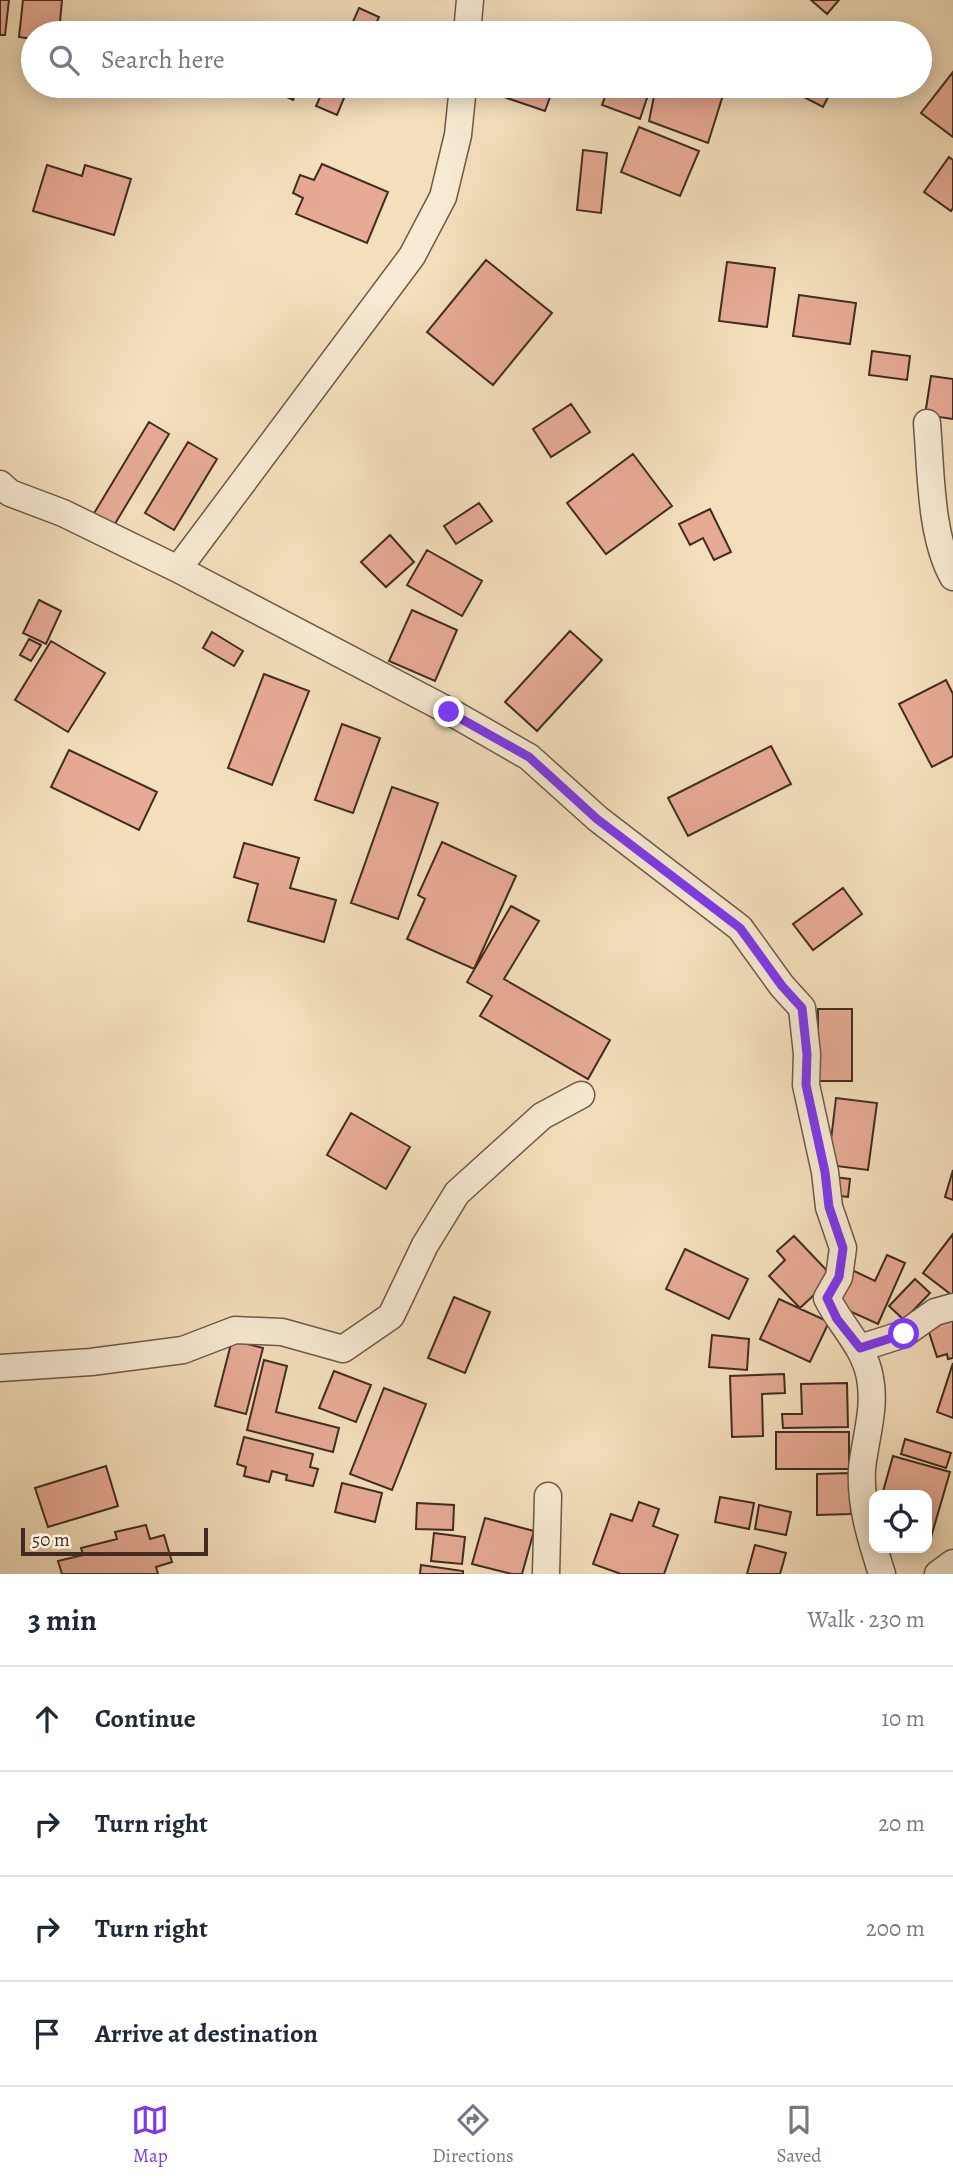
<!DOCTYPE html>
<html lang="en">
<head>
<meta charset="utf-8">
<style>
	body { margin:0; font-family:Alegreya,serif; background:#f2f2f3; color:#1f2937 }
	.controls { position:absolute; right:21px; bottom:21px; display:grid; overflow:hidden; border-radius:14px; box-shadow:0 4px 18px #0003 }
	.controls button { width:63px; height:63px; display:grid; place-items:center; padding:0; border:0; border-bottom:2px solid #e0e1e3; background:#fff; color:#1f2937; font:35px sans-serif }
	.scale { position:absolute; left:21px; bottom:18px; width:187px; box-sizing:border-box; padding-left:7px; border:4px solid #422c22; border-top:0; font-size:19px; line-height:24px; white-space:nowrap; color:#422c22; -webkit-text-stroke:5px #f8ead3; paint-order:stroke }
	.stop { position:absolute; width:21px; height:21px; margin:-16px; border:5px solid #7c3aed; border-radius:50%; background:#fff }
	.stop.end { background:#7c3aed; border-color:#fff; box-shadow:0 2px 7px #0008 }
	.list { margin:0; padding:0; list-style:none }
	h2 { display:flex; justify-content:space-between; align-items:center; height:91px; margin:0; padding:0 28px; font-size:30px }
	h2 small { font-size:23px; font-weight:400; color:#747a83 }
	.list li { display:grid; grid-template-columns:46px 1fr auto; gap:21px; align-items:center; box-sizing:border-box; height:105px; padding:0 28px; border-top:2px solid #e0e1e3 }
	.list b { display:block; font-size:26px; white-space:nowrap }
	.list em { font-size:23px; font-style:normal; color:#747a83 }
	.icon { flex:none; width:38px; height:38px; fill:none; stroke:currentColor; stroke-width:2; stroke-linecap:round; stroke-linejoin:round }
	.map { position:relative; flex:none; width:953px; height:1574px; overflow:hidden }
	.search { position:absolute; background:#fff; box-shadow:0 4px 18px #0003; left:21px; right:21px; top:21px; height:77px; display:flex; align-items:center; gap:18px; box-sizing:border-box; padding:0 24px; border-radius:38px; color:#747a83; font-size:26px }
	.sheet { height:511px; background:#fff }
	nav { display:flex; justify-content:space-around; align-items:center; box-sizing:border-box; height:98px; border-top:2px solid #e0e1e3; background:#fff; font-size:19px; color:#747a83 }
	nav a { display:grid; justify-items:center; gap:4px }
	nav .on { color:#7c3aed }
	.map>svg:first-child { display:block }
</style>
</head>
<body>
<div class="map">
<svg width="953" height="1574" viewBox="0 0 953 1574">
	<rect width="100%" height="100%" fill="#f4dfbc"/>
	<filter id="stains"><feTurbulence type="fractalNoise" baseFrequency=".00286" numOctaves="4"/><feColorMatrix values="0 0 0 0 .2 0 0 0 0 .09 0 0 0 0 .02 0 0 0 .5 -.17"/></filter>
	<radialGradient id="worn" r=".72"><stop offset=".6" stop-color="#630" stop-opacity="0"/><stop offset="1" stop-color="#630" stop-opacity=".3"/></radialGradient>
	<!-- building -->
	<path fill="#e7ab95" stroke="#422c22" stroke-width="2" d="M 0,0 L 9,0 L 5,35 L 0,35 Z
		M 23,0 L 62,0 L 59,33 L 33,33 L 33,39 L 19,37 Z
		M 811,0 L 839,0 L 827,14 Z
		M 359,8 L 379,17 L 372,33 L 348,33 Z
		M 686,23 L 716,33 L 682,33 Z
		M 953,72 L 953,137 L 921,113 Z
		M 264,86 L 300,86 L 293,100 Z
		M 325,86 L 349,86 L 337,115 L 316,106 Z
		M 498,86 L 554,86 L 545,111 L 495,94 Z
		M 609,86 L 634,86 L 632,92 L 647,98 L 640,119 L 602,105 Z
		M 656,86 L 690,86 L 723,95 L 708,143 L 649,121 Z
		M 715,86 L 733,86 L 731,91 Z
		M 808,86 L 834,86 L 823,107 L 802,96 Z
		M 639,127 L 699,151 L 680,196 L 621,172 Z
		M 583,150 L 607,153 L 601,213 L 577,210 Z
		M 949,157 L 953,160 L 953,208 L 951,211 L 924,192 Z
		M 322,164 L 388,192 L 367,243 L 296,214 L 303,198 L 293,193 L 300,175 L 314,180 Z
		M 47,165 L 82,176 L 85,165 L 131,179 L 114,235 L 33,211 Z
		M 486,260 L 552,313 L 493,385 L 427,332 Z
		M 727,262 L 775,268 L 767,327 L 719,321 Z
		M 799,295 L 856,303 L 850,344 L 793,336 Z
		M 872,351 L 910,356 L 907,380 L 869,375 Z
		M 931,376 L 953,379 L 953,419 L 925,415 Z
		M 571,404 L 590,432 L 551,457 L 533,429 Z
		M 149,422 L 169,434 L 113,527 L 93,515 Z
		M 188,442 L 217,459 L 174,530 L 145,513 Z
		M 633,454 L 672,506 L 606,554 L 567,503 Z
		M 479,503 L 492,521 L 456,544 L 444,526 Z
		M 710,509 L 731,552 L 714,560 L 703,538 L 690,545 L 679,524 Z
		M 390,535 L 414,562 L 386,587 L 361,562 Z
		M 427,550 L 482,581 L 462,616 L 407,585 Z
		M 39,600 L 61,611 L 46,644 L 23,633 Z
		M 412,610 L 457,630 L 435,681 L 389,661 Z
		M 570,631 L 602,660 L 537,731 L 505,702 Z
		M 212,632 L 243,651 L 234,666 L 203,648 Z
		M 29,639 L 41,645 L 31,661 L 20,655 Z
		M 51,641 L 105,673 L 68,732 L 15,700 Z
		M 264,674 L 309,691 L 272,785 L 228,768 Z
		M 946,680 L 953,694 L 953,756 L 932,767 L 899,704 Z
		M 342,724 L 380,738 L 353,813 L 315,800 Z
		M 771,746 L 791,784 L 688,836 L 668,798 Z
		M 69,750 L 157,792 L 139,830 L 51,787 Z
		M 392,787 L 438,803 L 398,919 L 351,903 Z
		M 442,842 L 516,876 L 474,969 L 407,939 L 425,899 L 418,895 Z
		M 244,843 L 299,858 L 290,888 L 336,900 L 324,942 L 248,921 L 258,884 L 234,877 Z
		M 843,888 L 862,914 L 813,950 L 793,924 Z
		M 511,906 L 539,921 L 504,979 L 610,1040 L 588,1079 L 480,1016 L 492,996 L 467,982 Z
		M 818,1009 L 852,1009 L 852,1081 L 818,1081 Z
		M 836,1098 L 877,1103 L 868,1170 L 828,1165 Z
		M 351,1113 L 410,1147 L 386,1189 L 327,1155 Z
		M 953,1170 L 953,1200 L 945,1197 Z
		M 833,1177 L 850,1179 L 848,1197 L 832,1195 Z
		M 953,1234 L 953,1296 L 923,1273 Z
		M 794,1236 L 833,1277 L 800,1308 L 769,1276 L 785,1260 L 777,1251 Z
		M 685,1249 L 748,1279 L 729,1319 L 666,1289 Z
		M 887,1255 L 905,1263 L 878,1324 L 836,1305 L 852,1270 L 875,1281 Z
		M 915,1279 L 930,1293 L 904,1320 L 889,1306 Z
		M 454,1297 L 490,1312 L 465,1373 L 428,1358 Z
		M 779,1299 L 829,1322 L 810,1362 L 760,1339 Z
		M 953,1312 L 953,1358 L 948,1359 L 947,1354 L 937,1357 L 925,1320 Z
		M 712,1335 L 749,1339 L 747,1370 L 709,1367 Z
		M 232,1340 L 263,1348 L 246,1414 L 215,1406 Z
		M 264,1360 L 287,1366 L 276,1412 L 339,1428 L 333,1452 L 247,1430 Z
		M 953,1363 L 953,1418 L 937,1412 Z
		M 334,1371 L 371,1385 L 356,1422 L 319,1408 Z
		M 784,1374 L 785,1393 L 762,1394 L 763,1436 L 732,1437 L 730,1376 Z
		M 847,1383 L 848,1427 L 783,1428 L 782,1414 L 802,1414 L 801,1384 Z
		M 384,1388 L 426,1404 L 392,1490 L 350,1474 Z
		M 776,1432 L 849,1432 L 849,1469 L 776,1469 Z
		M 244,1437 L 313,1454 L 310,1467 L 318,1469 L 313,1486 L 286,1480 L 287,1475 L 272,1471 L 269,1482 L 244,1476 L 246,1467 L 237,1464 Z
		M 905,1439 L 951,1453 L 946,1468 L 901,1454 Z
		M 893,1456 L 950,1472 L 929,1544 L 927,1544 L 927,1495 L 882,1495 Z
		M 106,1466 L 118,1506 L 48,1527 L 35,1488 Z
		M 850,1473 L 851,1514 L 817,1515 L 817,1474 Z
		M 342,1483 L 382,1493 L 375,1522 L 335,1512 Z
		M 720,1497 L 754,1503 L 749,1529 L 715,1522 Z
		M 639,1502 L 659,1509 L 653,1526 L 678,1535 L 664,1574 L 621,1574 L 593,1564 L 611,1514 L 632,1521 Z
		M 417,1503 L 454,1505 L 453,1530 L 416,1529 Z
		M 759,1505 L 791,1512 L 786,1535 L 755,1529 Z
		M 485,1518 L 534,1531 L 522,1574 L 512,1574 L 472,1564 Z
		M 146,1525 L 150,1539 L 164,1535 L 172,1562 L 156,1567 L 158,1574 L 62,1574 L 58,1561 L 83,1555 L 81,1548 L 117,1539 L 115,1532 Z
		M 434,1533 L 465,1537 L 462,1564 L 431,1561 Z
		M 755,1545 L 786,1553 L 780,1574 L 747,1574 Z
		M 421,1565 L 463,1571 L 463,1574 L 420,1574 Z"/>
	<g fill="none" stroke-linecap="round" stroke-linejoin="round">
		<!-- minor casing -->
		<g stroke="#6e5948" stroke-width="29">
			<path id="minor" d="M 467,33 L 470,0
				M 927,423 C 931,470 930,536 953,577
				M 0,484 L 10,493 L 63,513 L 178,569 L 449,711 L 529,757 L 598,819 L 740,928 L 782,986 L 802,1008 L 807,1054 L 806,1085 L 825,1172 L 829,1207 L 843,1248 L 839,1277 L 827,1298 C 840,1325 865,1347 870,1378 C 876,1408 865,1439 862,1469 C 860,1506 871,1539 882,1574
				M 178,569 L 412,256 L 443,197 L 458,135 L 463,86
				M 860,1348 L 904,1334 L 935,1312 L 953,1307
				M 0,1368 L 91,1362 L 183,1350 L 235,1330 L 282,1332 L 343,1349 L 391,1316 L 425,1245 L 457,1193 L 542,1116 L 581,1095
				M 546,1574 L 548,1496
				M 938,1574 L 953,1563"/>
		</g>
		<!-- minor -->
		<use href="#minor" stroke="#f8ead3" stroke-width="26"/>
	</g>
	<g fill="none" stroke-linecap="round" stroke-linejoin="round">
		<!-- route -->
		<path stroke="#7c3aed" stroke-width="9" d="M 449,712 L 529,757 L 597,819 L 740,928 L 782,986 L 802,1008 L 807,1054 L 806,1085 L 825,1172 L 829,1207 L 843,1248 L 839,1277 L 827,1298 L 837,1319 L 860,1348 L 904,1334"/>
	</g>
	<rect width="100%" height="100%" filter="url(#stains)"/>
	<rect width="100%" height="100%" fill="url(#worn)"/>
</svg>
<div class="controls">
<button><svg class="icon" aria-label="locate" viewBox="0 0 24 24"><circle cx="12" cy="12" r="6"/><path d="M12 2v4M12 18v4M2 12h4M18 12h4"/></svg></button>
</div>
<div class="scale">50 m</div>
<div class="stop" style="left:904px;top:1334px"></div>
<div class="stop end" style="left:449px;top:712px"></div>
<div class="search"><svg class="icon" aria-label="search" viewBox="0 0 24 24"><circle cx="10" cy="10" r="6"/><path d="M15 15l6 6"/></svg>Search here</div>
</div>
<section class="sheet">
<h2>3 min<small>Walk · 230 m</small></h2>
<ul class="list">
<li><svg class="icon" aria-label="ahead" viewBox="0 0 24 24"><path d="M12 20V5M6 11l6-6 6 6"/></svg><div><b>Continue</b></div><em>10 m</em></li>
<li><svg class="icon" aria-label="right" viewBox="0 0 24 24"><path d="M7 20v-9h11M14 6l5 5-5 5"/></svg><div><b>Turn right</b></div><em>20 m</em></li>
<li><svg class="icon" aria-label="right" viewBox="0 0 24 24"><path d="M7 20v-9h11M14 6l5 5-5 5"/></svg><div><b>Turn right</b></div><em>200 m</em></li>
<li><svg class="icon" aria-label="arrive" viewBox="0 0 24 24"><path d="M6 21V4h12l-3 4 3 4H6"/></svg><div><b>Arrive at destination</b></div></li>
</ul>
</section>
<nav>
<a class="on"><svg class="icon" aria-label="map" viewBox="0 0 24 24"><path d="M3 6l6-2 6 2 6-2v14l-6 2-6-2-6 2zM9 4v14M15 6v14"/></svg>Map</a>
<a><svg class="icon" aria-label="directions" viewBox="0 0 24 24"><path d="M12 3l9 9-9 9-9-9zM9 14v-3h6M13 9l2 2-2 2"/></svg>Directions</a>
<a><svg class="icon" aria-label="saved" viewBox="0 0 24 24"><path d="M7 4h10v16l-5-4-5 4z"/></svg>Saved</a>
</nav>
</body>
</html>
